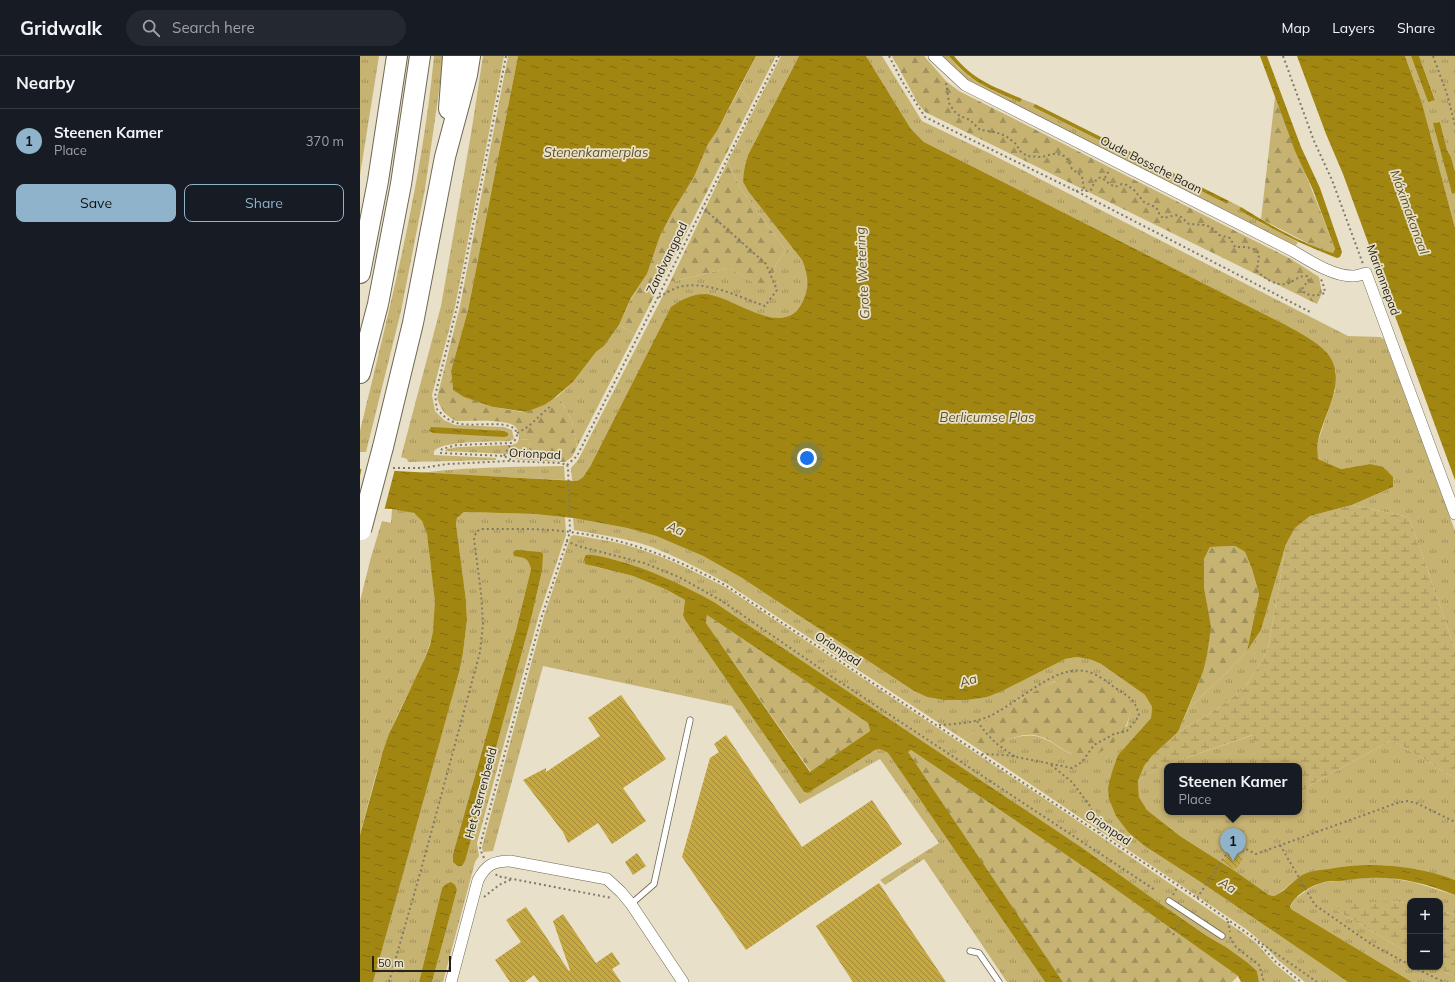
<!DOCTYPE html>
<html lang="en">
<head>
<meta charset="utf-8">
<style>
	body { margin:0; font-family:Mulish,sans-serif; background:#242831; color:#f1f3f6 }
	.controls { position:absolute; right:12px; bottom:12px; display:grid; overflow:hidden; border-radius:8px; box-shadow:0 1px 3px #0004 }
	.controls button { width:36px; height:36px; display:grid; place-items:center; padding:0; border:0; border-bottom:1px solid #363941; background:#171b24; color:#f1f3f6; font:20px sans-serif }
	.scale { position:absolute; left:12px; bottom:10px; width:79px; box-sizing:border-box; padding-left:4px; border:2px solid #26231a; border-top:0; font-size:11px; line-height:14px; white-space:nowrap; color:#26231a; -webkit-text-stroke:3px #e8e0c8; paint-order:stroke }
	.you { position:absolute; left:447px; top:402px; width:14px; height:14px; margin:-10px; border:3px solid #fff; border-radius:50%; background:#1a73e8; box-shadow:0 0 0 6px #1a73e833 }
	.badge { display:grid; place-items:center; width:26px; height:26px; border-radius:50%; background:#8eb3cb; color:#111; font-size:13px; font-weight:700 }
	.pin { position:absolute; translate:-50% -33px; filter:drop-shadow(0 1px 2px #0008) }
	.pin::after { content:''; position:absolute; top:21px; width:14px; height:12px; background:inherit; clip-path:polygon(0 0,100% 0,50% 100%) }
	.popup { position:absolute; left:804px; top:707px; width:138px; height:52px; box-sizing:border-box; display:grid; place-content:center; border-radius:8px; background:#171b24; filter:drop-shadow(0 1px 3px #0005); font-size:13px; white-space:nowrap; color:#9ea1a6 }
	.popup b { font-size:15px; color:#f1f3f6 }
	.popup::after { content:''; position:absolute; left:50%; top:100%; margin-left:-8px; border:8px solid transparent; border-top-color:#171b24 }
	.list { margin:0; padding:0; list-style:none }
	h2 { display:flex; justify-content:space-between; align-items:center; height:52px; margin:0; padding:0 16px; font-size:17px }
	h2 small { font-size:13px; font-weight:400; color:#9ea1a6 }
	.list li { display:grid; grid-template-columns:26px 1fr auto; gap:12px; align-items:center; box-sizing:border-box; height:64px; padding:0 16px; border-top:1px solid #363941 }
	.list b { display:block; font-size:15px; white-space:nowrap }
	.list p { margin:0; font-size:13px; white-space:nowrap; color:#9ea1a6 }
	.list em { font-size:13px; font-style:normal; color:#9ea1a6 }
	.actions { display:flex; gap:8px; padding:12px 16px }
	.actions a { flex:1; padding:9px 0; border:1px solid #8eb3cb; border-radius:8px; text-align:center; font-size:14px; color:#8eb3cb }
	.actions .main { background:#8eb3cb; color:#111 }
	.icon { flex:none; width:22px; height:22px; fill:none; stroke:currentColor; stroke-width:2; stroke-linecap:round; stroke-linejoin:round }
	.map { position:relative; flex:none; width:1095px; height:926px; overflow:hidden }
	header { display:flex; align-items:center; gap:24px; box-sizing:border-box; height:56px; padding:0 20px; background:#171b24; border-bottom:1px solid #363941 }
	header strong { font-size:19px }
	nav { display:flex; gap:22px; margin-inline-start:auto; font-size:14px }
	.search { width:280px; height:36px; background:#242831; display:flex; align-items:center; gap:10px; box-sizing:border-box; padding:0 14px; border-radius:22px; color:#9ea1a6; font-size:15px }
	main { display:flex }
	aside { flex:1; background:#171b24 }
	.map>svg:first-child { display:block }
</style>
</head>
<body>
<header>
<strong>Gridwalk</strong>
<div class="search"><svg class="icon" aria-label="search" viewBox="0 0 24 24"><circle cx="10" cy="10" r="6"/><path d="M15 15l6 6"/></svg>Search here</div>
<nav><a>Map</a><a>Layers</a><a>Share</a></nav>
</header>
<main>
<aside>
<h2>Nearby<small></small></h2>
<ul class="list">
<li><span class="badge">1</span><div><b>Steenen Kamer</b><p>Place</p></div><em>370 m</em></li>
</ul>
<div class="actions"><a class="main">Save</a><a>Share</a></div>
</aside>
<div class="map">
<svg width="1095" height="926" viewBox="0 0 1095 926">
	<defs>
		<pattern id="grass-tufts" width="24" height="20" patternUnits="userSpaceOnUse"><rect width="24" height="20" fill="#c7b371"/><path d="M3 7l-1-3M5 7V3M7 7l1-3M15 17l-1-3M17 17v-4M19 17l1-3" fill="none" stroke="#a1915c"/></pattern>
		<pattern id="forest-firs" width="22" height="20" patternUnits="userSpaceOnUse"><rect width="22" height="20" fill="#c7b371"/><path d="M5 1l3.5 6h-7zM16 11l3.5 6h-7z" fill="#a1915c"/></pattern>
		<pattern id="wetland-marsh" width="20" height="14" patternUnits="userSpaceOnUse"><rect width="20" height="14" fill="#c7b371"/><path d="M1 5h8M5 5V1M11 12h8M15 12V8" fill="none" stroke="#a1915c"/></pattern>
		<pattern id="water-ripples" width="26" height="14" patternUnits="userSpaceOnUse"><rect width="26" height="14" fill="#a28612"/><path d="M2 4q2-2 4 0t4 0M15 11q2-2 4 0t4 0" fill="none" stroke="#846d10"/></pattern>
		<pattern id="building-back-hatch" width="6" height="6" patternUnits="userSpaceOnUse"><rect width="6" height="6" fill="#c5a842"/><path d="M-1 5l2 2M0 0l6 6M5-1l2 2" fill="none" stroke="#a08836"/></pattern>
	</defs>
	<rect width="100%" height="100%" fill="#e8e0c8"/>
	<!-- grass -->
	<path fill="url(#grass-tufts)" fill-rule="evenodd" d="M 0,0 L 19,0 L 0,119 Z
		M 74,0 L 84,0 L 65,133 L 41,255 L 6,396 L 0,396 L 0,375 C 30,251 62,127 74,0 Z
		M 123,0 L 144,0 L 95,251 L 72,339 L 75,355 L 84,364 L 95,369 L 144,371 L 152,374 L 154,383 L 150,385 C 134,386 84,384 74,395 L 74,399 L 136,402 L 136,404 L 48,406 L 47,403 L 41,401 L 81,250 L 111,78 Z
		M 396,0 L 416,0 L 392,47 L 380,32 Z
		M 421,0 L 439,0 L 388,99 L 383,126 L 388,135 L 442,204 C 445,211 448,217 448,225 C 448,240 439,263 421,263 C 417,263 412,261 408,261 L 231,409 L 223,421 L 218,426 L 212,424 L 211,412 L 218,404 L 310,226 L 369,212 L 409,235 L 416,208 L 426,195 L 379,130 L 368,105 Z
		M 506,0 L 522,0 L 562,65 L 627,96 L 988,280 L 1020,281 L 1024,283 L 1095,475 L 1095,593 L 1049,461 L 992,449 L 1033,431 L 1010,408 L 981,413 L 958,403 L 958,385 L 975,335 L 976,315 L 948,282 L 926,269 L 564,86 L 551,73 Z
		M 579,0 L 589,0 L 598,11 L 610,21 L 661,44 L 662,43 L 675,48 L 673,51 L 867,148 L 869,145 L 881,151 L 880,154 L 901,167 L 938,186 L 935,191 L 604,26 Z
		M 1045,0 L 1051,0 L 1068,46 L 1075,43 L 1059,0 L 1095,0 L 1095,116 L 1091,101 L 1087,94 L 1080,66 L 1074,67 L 1092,138 L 1095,137 L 1095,172 L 1062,47 Z
		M 259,269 L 275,278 L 217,391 L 212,365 L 198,340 L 213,326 L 236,296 L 244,290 Z
		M 159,383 L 170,384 L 167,404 L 155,403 L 147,398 L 85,395 L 87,393 L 98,391 L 152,389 L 157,387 Z
		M 204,410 L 205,424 L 60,417 C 108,411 156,411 204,410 Z
		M 32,453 C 39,454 48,454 53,457 C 69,465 69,489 70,504 C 73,523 76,542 75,561 C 72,604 43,640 29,680 C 16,712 9,746 0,779 L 0,545 L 11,501 L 22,465 L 31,467 Z
		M 104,456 L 174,458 L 205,461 L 206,479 L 179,559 L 117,787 L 119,800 L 115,806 L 83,926 L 72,926 L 97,834 L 82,832 L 59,926 L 13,926 L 103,597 L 107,564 L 106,544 L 96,468 L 97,462 ZM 166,503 L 182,515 L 171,563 L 102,810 L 93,798 L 156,574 L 171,513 L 169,505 Z
		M 213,462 L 267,472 L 296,480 L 343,500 L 382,522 L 554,635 L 567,641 L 583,644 L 607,644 L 705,603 L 717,601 L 732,604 L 741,608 L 785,639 L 792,651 L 791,662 L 758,699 L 786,791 L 842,827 L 988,926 L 945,926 L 918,904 L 898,883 L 886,873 L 621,695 C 642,687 665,672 687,684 C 696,688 703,695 712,698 L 767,670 L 769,661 L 770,654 L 695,625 C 680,634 663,640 648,650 C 632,660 619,674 603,683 L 366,527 C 342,514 317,501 292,491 C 267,482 240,479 214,474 Z
		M 214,479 C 230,482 247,484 262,488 C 298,497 332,514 365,531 L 694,749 L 883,877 L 896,887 L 915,908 L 937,926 L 899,926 L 897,915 L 866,891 L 847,880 L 795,844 L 724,793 L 354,546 L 332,535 L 240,500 L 226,499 L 232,510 L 273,520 L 305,533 L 325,544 L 323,558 L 325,564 L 444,736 L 448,737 L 515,694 L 520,693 L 528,697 L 685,926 L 647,926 L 564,803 L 525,829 L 520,824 L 579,787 L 520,703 L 440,748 L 372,650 L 183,610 L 133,795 L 123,796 L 122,791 L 184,560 L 210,482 L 211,480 Z
		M 926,488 L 908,594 L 885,632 L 848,659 L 818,676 L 828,653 L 864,619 L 887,595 L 901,574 Z
		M 893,679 L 903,710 L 807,710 L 807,756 L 939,756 L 939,738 L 952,728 L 1032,684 L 1095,722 L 1095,824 L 1056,813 L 1023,809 L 942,819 L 918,838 L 914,840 L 909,839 L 875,815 L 820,780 L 787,754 L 779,741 L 778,725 L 799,711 Z
		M 1023,821 L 1053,826 L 1095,839 L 1095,859 L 1080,854 L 1080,845 L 1050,845 L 1050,848 L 1035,845 L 976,854 L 1050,898 L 1050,911 L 1075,911 L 1095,921 L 1095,926 L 1052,926 L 931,853 L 930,851 L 935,843 L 950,832 L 961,827 L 991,823 Z"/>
	<!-- forest -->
	<path fill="url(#forest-firs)" d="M 148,0 L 158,0 L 108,254 L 91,315 L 93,334 L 133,351 L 162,356 L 166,356 L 192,344 L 198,340 L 212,365 L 217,391 L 212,401 L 205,406 L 167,404 L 170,384 L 159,383 C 159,377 158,372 153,369 C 141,363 110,365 96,365 C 85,359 81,354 77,342 L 100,250 Z
		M 532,0 L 564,0 L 586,25 L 599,35 L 931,203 L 959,221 L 962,237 L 957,248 L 565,56 L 559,49 Z
		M 380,32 L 392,47 L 275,278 L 259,269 L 271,243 L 287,218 L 300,180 L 313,155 L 334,121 L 348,88 L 357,75 Z
		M 915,41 C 934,92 956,142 975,193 L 973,197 L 955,191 L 901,163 Z
		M 368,105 L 379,130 L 426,195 L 416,208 L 409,236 L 369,212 L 310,226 Z
		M 875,490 L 885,496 L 892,513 L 899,538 L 887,595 L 864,619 L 828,653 L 843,616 L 847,549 L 844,531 L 844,503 L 850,491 Z
		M 347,559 L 508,667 L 510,675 L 451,716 L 346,567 Z
		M 721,621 C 736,624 762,639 770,654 C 769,667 764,674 756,684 C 750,691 743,696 733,698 C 706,706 697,682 674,679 C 656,677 638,689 621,695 L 603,683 L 614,676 L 622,668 L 648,650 L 671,637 L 696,625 L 705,622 Z
		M 551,694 L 727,813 L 878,920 L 872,926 L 703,926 L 547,696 Z"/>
	<!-- wetland -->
	<path fill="url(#wetland-marsh)" d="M 992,449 L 1049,461 L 1095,593 L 1095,722 L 1032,684 L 952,728 L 939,738 L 939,710 L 903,710 L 892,679 L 799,711 L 778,725 L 784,710 L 792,700 L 818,676 L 848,659 L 885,632 L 908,594 L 926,488 L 935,472 L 950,460 Z
		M 1035,845 L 1050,848 L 1050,898 L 976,854 C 984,845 1023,846 1035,845 Z
		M 1080,854 L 1095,859 L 1095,921 L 1075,911 L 1080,911 Z"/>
	<!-- water -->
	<path fill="url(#water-ripples)" fill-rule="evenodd" d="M 158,0 L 396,0 L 357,75 L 348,88 L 334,121 L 313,155 L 300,180 L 287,218 L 271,242 L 259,269 L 244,290 L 236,296 L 213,326 L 192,344 L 184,349 L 166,356 L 133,351 L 104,341 L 93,334 L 91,315 L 108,254 Z
		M 439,0 L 506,0 L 551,73 L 564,86 L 926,269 C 938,276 958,286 967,297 C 989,323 964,357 958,385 C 957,390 958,397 958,403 L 981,413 L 1010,408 L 1023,411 L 1033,421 L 1033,431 L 992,449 L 950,460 L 935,472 L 926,488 L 901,574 L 887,595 L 899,538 L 892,513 L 885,496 L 875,490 L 850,491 L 844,503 L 844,531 L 851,571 L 847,599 L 843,616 L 818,676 L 792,700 L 784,710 L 778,725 L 779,741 L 787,754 L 820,780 L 875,815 L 909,839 L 914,840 L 918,838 C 927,833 934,824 942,819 C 950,815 960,814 969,813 C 1011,805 1055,809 1095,824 L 1095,839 C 1082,834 1068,829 1054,826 C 1029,820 1004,821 980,825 C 974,825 967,825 961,827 C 950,830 934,840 930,851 L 931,853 L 1052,926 L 988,926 L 842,827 L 786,791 L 768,776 L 756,760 L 749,743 L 748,732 L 752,716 L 758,699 L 791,662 L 792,651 L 785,639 L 741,608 L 732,604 L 717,601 L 705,603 L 642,635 L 627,641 L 607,644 L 583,644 L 567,641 L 554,635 L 382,522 L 343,500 L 296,480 L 267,472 L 213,462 L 174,458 L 104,456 L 97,462 L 96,468 L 106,544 L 107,564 L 103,597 L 99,616 L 13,926 L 0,926 L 0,779 L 23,695 L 29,678 L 65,602 L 70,589 L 73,575 L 75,546 L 67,478 L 62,465 L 54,457 L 32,453 L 0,452 L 0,413 L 218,425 L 223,421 L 231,409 L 311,251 C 321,244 332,238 345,238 C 374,240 425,286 443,245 C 450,231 448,218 442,204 L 388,135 L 383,126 L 384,115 L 388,99 Z
		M 589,0 L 594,0 C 613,24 635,31 662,43 L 660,46 C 631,33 610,26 589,0 Z
		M 900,0 L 907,0 L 941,91 L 960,132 L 982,196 L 980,201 L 977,202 C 943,189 911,173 879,154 L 881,151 C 910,169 940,187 973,197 L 975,193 L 953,134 L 935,95 Z
		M 937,0 L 1045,0 L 1062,47 L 1095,172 L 1095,424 L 983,118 L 966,78 Z
		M 1051,0 L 1059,0 L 1075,44 L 1068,46 Z
		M 675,48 L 869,145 L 867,148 L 673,51 Z
		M 1080,66 L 1087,94 L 1091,101 L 1095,116 L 1095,137 L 1092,138 L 1073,67 Z
		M 71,371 L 144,375 L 148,377 L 148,380 L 144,381 L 73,377 L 69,375 Z
		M 156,494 L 181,496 L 183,498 L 182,515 L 171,563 L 105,805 L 102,810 L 98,810 L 93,806 L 93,798 L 156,574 L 171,513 C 168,501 165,502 154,500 L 153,496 Z
		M 226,499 C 234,498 243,501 251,503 C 288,512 320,528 354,546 L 724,793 L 795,844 L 847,880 L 866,891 L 888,907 L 897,915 L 899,926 L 881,926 L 878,920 L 727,813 L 551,694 L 548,696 L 703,926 L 685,926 L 528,697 L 520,693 L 515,694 L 448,737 L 444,736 L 325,564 L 323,559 L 325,544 L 305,533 L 273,520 L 225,508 L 224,503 ZM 347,559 L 508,667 L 510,675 L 450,716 L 346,567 Z
		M 91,826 L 95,829 L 97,834 L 72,926 L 59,926 L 82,832 L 86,828 Z"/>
	<!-- pier -->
	<path fill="#e8e0c8" d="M 2,411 L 35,413 L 24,455 L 0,454 L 0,420 Z"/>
	<!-- building -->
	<path fill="url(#building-back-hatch)" d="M 261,639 L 306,703 L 263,732 L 286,765 L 252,788 L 238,767 L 208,787 L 203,776 L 163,724 L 186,712 L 186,716 L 240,680 L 228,662 Z
		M 366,679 L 442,791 L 512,744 L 542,788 L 386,894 L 322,801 L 350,702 L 359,696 L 354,688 Z
		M 871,795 L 883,803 L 875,814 L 863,806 Z
		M 277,797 L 286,810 L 273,819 L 265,806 Z
		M 519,827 L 586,926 L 493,926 L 456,870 Z
		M 166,851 L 209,915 L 210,914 L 193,865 L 203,858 L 236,907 L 252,896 L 260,908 L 252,913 L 261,926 L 179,926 L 174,919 L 165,926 L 150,926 L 135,904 L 161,886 L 146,864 Z"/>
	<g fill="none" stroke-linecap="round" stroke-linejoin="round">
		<!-- service casing -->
		<g stroke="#6e6752" stroke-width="7">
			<path id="service" d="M 809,845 L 862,880
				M 271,848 L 294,828 L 330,664
				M 610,895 L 619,897 L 639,926"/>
		</g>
		<!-- minor casing -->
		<g stroke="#6e6752" stroke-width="12">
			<path id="minor" d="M 574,0 L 605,29 L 933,195 C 950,205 974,221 994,220 C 998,220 1002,218 1006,217 L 1095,458
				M 91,926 L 118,824 C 126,809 133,805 150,805 L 247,823 L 261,836 L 271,848 L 323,926"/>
		</g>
		<!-- motorway casing -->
		<g stroke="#6e6752" stroke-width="22">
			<path id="motorway" d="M 89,53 L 93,0
				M 0,217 L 18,125 L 37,0
				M 0,317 L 18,248 L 41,128 L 60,0
				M 23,391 L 53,267 L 85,101 L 107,19 L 110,0"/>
		</g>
		<!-- path -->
		<path stroke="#7e7969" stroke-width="2" stroke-dasharray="2 3" stroke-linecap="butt" d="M 146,0 L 97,251 L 75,340 C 76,344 76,349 77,353 C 78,355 81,357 83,359 C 99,376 128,364 149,370 C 158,372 160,383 151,387 L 97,389 L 82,393 L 80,397 L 144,400 L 150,403 L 150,405
			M 529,0 L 542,25 L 565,61 L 716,135 L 952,257
			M 923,0 L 954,85 L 972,124 L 1003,208
			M 1073,0 L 1087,38 L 1095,69
			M 586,27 L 589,47 L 594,55 L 600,60 L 610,64 L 620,74 L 635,76 L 646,80 L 656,88 L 660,95 L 667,100 L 682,101 L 692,98 L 698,98 L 704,100 L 708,104 L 712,113 L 722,120 L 724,134 L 727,135 L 731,134 C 740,112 742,125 755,131 L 762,128 L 767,129 L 774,134 L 784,146 L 795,151 L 798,154 L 800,160 L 804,162 L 816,159 L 821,161 L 829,168 L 844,169 L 851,171 L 859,179 L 870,182 L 875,191 L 886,191 L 896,194 L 899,198 L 897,215 C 904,222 916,230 926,228 C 934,226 938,219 947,220 L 949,223 C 947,228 943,229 942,234 C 947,241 957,240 965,237 L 964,231 L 961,223
			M 745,122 L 750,113
			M 716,135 L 724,134
			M 299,241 C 305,238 312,233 319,231 C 347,224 379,241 405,250 L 417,234 L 406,208 L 342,151
			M 157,377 C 171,371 179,359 191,350
			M 144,400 L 151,387
			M 207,409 L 217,400 L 298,241 L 419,0
			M 33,412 L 62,412 L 87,408 L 150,405 L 200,407 L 207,409
			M 206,485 L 218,490 L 284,507 L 319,521 L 362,545 L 474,622 L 795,834
			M 617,665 C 629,682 638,690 656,701
			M 579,669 C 596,668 614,667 630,660 C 657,648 694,609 725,615 C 736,617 746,625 754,631 C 767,640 776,643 779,660 L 767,675 L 754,678 L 734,689 L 722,706 L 712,712 L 646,699 L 622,698
			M 691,709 L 712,726 L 730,750 L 740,777
			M 920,789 L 955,849 L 1011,888 L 1050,909
			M 124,802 L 120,793 L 121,786 L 180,566 L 210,476 L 208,411 L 207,409
			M 136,818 L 137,820 L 252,842
			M 813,839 L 818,830
			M 124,841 L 139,829 L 152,823
			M 837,842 L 874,787 L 896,798 L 1037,747 L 1047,745 L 1056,747 L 1095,766
			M 868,865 L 870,876
			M 813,879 L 823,863
			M 870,881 L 876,891 L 899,909 L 904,926
			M 898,885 L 957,926
			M 1053,911 L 1084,926
			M 29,926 L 61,814 L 120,596 L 123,568 L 121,537 L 114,483 L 116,476 L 121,473 C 150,473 181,472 210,476 C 267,483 315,502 365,529 L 837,842 L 894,882 L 916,906 L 941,926"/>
		<!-- service -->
		<use href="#service" stroke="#fff" stroke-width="5.5"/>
		<!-- minor -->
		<use href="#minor" stroke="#fff" stroke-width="11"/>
		<!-- motorway -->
		<use href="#motorway" stroke="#fff" stroke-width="20"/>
		<!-- motorway-bridge casing -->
		<g stroke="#6e6752" stroke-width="22" stroke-linecap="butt">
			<path id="motorway-bridge" d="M 1,474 L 23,391"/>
		</g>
		<!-- motorway-bridge -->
		<use href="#motorway-bridge" stroke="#fff" stroke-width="20"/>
	</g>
	<g text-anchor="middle" stroke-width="3.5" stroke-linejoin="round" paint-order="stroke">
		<!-- street labels -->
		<g font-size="12" fill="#26231a" stroke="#e8e0c8">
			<text transform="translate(791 109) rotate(27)" y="4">Oude Bossche Baan</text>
			<text transform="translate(307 202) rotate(-64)" y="4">Zandvangpad</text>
			<text transform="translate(1023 224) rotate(70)" y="4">Mariannepad</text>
			<text transform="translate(175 398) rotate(3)" y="4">Orionpad</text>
			<text transform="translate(478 593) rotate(33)" y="4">Orionpad</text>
			<text transform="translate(121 737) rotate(-75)" y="4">Het Sterrenbeeld</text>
			<text transform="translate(748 772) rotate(34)" y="4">Orionpad</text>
		</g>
		<!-- water labels -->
		<g font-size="13" font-style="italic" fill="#5e5128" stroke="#e8e0c8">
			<text x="236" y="101">Stenenkamerplas</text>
			<text transform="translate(1050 156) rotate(70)" y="5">Máximakanaal</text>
			<text transform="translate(502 217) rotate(-93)" y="5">Grote Wetering</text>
			<text x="627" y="366">Berlicumse Plas</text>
			<text transform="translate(316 472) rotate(23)" y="5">Aa</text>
			<text transform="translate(608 624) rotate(-17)" y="5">Aa</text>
			<text transform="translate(868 829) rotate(33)" y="5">Aa</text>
		</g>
	</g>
</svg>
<div class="controls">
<button>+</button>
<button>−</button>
</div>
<div class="scale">50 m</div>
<div class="you"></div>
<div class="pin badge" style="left:873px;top:805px">1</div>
<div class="popup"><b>Steenen Kamer</b>Place</div>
</div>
</main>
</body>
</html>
